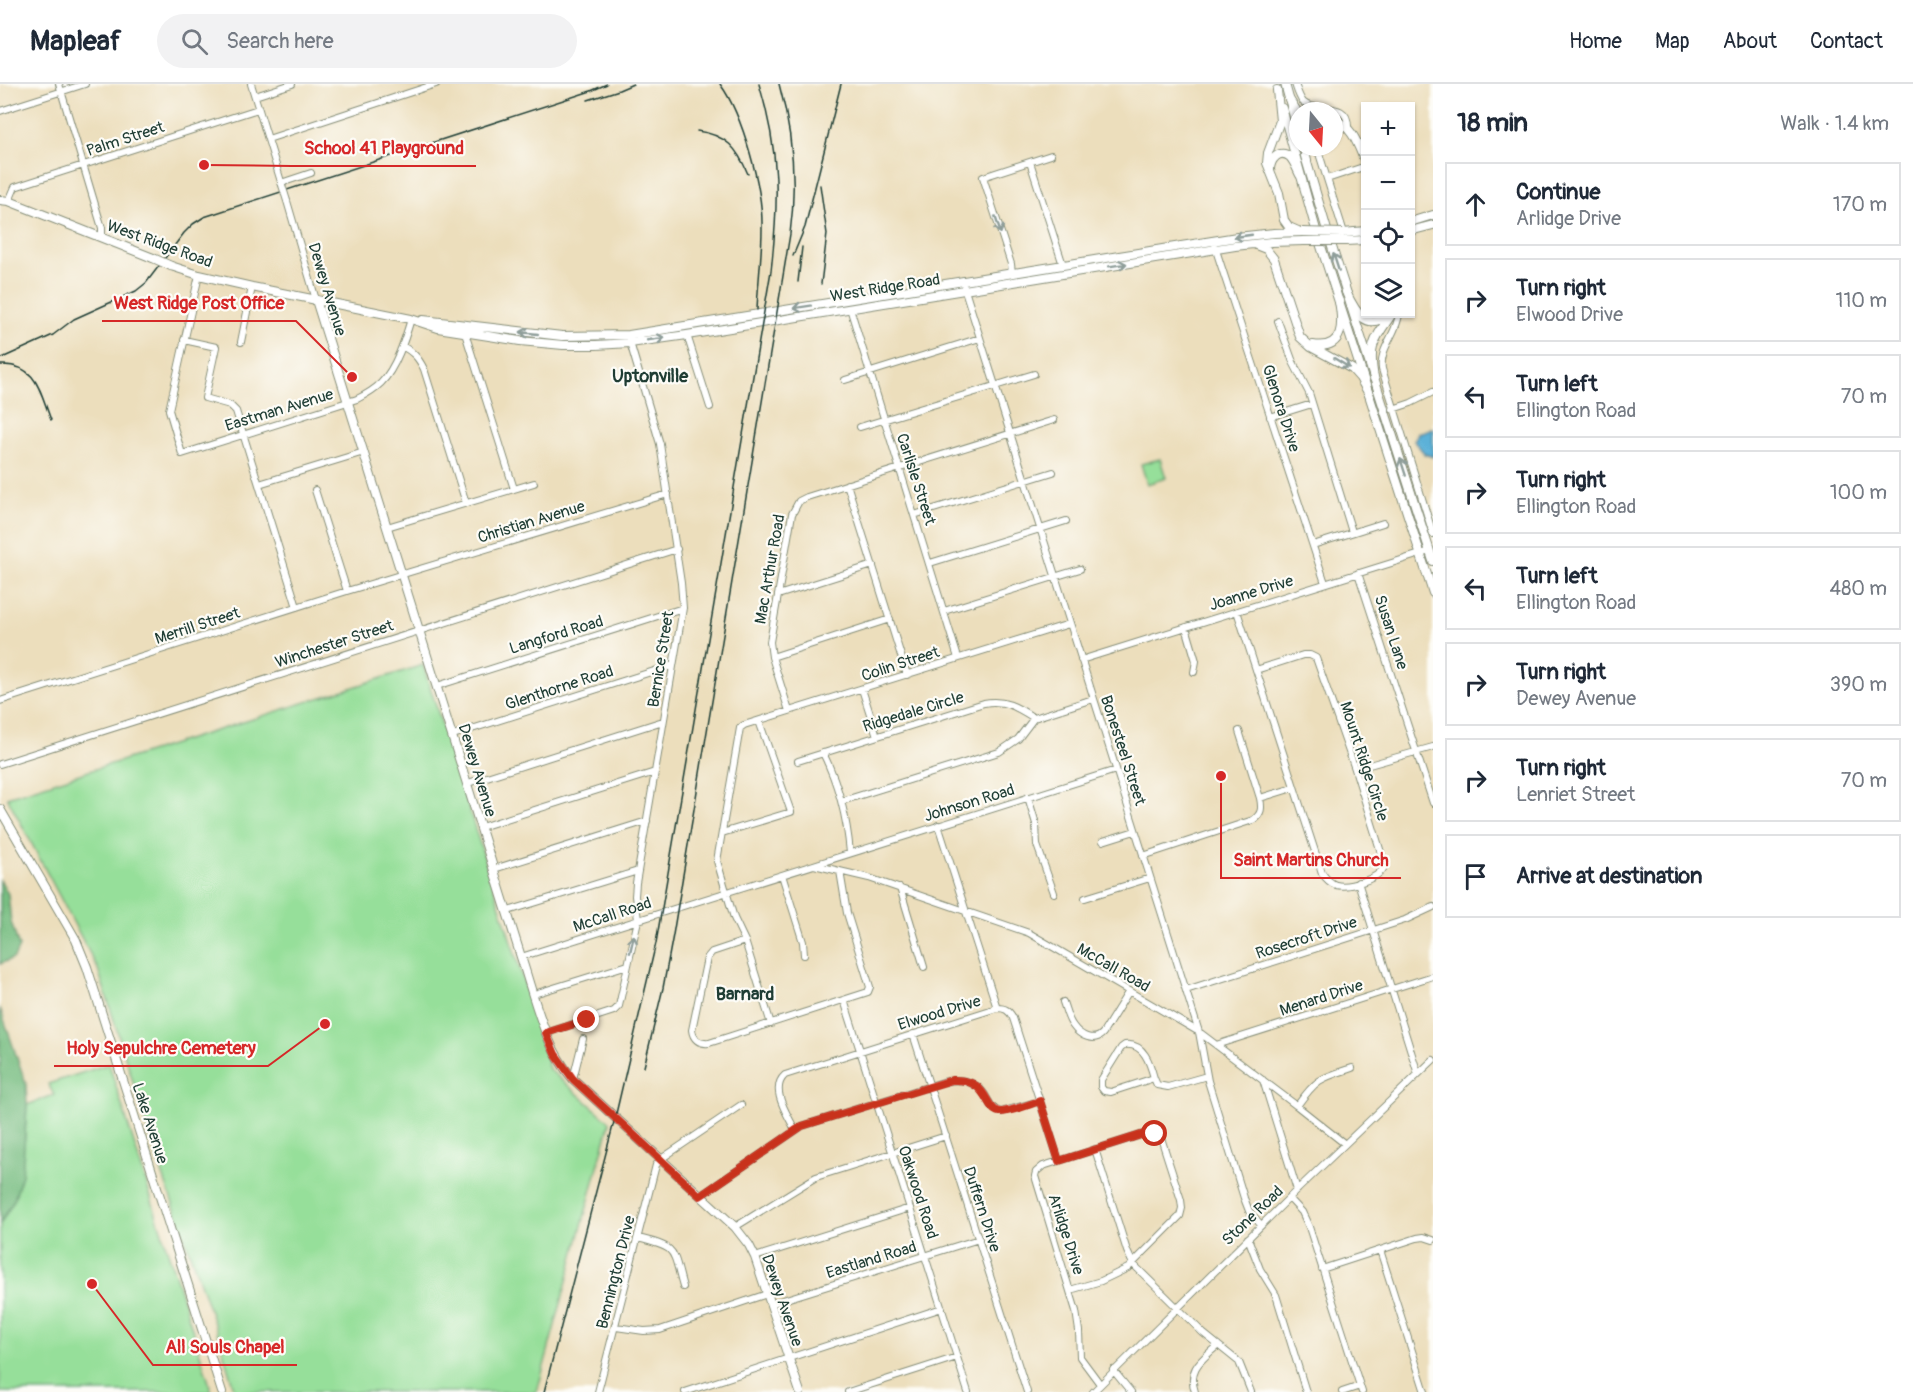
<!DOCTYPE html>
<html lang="en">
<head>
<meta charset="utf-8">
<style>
	body { margin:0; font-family:Pangolin,sans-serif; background:#f2f2f3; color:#1f2937 }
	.controls { position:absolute; right:18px; top:18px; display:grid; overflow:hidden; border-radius:0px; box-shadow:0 2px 4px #0004 }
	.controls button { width:54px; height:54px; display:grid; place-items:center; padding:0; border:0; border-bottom:2px solid #e0e1e3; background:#fff; color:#1f2937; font:30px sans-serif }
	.compass { position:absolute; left:1289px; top:18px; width:54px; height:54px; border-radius:50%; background:#fff; box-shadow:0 2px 4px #0004; rotate:162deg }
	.stop { position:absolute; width:18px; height:18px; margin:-14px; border:4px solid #c8321e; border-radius:50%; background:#fff }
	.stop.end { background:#c8321e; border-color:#fff; box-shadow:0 2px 6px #0008 }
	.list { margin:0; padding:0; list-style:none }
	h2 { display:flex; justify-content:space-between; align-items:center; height:78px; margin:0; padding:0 24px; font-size:26px }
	h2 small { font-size:20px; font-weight:400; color:#747a83 }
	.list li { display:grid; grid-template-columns:39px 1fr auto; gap:18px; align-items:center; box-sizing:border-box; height:84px; margin:0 12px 12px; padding:0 12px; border:2px solid #e0e1e3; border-radius:0px }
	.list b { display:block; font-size:22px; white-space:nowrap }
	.list p { margin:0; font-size:20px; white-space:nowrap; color:#747a83 }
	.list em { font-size:20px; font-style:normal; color:#747a83 }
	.icon { flex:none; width:33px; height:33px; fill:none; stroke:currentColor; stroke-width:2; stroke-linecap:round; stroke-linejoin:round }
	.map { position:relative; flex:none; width:1433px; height:1308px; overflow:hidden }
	header { display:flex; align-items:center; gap:36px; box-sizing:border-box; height:84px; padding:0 30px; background:#fff; border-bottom:2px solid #e0e1e3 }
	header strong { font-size:28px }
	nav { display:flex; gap:33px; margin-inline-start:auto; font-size:21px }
	.search { width:420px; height:54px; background:#f2f2f3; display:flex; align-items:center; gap:15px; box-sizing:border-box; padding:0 21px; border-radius:33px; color:#747a83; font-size:22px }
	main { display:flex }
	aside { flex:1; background:#fff }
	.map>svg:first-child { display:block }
</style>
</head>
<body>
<header>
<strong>Mapleaf</strong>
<div class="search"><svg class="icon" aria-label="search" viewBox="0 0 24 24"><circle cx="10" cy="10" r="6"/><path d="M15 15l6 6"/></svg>Search here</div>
<nav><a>Home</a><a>Map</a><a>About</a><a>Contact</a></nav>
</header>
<main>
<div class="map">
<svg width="1433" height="1308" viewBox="0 0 1433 1308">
	<rect width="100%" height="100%" fill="#fdfcf7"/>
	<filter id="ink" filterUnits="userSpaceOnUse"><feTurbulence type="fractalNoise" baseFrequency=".0167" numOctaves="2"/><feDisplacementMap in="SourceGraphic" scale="12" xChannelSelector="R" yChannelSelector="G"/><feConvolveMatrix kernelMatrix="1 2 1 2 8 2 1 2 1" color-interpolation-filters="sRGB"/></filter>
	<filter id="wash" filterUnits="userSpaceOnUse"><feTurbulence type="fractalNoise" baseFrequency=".008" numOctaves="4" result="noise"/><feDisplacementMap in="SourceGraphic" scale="24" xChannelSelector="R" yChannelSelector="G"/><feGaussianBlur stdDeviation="1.35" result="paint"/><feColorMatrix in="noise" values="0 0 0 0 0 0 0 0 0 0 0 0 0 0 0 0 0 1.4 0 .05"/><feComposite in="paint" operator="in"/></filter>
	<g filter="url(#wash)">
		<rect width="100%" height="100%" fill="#ecdebc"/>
		<!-- green -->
		<path fill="#96df9a" stroke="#5a8e67" stroke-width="1.5" d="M 1160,375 L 1166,394 L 1147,400 L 1141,380 Z
			M 423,581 L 523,895 L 549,985 L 610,1038 L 537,1308 L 235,1308 L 218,1251 L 152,1059 L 98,885 L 7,713 Z
			M 109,980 L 212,1308 L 0,1308 L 0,1140 L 14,1116 L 25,1053 L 27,1021 L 54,1011 L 48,1000 Z"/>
		<!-- forest -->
		<path fill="#78be82" stroke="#4c7e5b" stroke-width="1.5" d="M 0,796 L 8,810 L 11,838 L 19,863 L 14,874 L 0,880 Z
			M 0,924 L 26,1000 L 27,1021 L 22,1091 L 14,1116 L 0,1140 Z"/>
		<!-- water -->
		<path fill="#5cb1d8" stroke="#3e7786" stroke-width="1.5" d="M 1433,344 L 1433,373 L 1425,370 L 1414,357 L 1418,349 Z"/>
	</g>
	<g filter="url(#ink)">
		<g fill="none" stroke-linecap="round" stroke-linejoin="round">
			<!-- minor casing -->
			<g stroke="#868e78" stroke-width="8">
				<path id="minor" d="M 59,0 L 102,144 L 102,154
					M 251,0 L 282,101
					M 1295,0 C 1297,6 1299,13 1303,18 C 1316,31 1349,14 1348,44
					M 255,12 L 292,0
					M 0,27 L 85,0
					M 268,55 L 436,0
					M 1317,63 L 1344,149
					M 1030,78 L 1063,181
					M 1327,95 L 1366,82
					M 281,99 L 311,89
					M 9,117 L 15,103 L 258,25
					M 287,117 L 316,216
					M 1215,163 L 1325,499
					M 1012,189 L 1011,180 L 983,93 L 1051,71
					M 199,191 L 169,326 L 182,370 L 357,315 C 365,311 374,306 381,299 C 396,284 405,255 411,235
					M 964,203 L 1199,948 L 1208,997 L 1244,1114 L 1249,1127 L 1261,1141
					M 850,224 L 958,574
					M 1399,230 C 1397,250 1379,264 1382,285 L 1433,450
					M 1278,237 L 1293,278 L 1309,309 L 1352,448
					M 465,249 L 514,405
					M 687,251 L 710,323
					M 184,256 L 216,263 L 205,314 L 230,321 L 236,327 L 297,523
					M 241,258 L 252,203
					M 402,262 C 413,268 418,273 424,285 L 466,419
					M 845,296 L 980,254
					M 1393,325 L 1411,319 L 1433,308
					M 1270,333 L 1312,320
					M 860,343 L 1034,290
					M 259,400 L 364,368
					M 847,400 L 907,591
					M 315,406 L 347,507
					M 914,431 L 1053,388
					M 387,443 L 534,399
					M 1313,461 L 1383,439
					M 930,479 L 1066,437
					M 1358,489 L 1433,719
					M 778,511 L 873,481
					M 944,527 L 1080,485
					M 1237,527 L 1322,789 C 1326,795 1330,799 1336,801 C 1348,804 1379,795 1384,783 L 1383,775 L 1355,685 L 1316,574 L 1310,571 L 1303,571 L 1256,586
					M 1186,543 L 1196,577 L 1194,588
					M 772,573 L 890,535
					M 1081,576 L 1430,467
					M 437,602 L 683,524
					M 862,605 L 877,652
					M 0,617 L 347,507 L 668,410
					M 789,627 L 772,573 L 770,558 L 792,430 L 799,417 L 807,413 L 1054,336
					M 453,651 L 673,581
					M 823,669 C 839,701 847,734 850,769
					M 798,677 L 984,619 C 1004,615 1017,623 1034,634 L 1093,615
					M 0,680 L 677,465
					M 1355,685 L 1433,663
					M 468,699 L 663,637
					M 1028,713 L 1036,740 L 1037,761 L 1054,809
					M 1260,714 L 1293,704
					M 842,717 L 999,668 L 1018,655 L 1034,634
					M 938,741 L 997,924
					M 481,743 L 655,688
					M 722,749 L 791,728 L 759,637
					M 1103,757 L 1135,747
					M 1143,772 L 1253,736 C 1262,730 1262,724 1260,714 L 1239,647
					M 814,781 L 869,794 L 1029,849 L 1199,948 L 1297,1022 L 1345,1060
					M 494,785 L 647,737
					M 782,791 L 803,858 L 804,871
					M 1358,798 L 1418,990
					M 900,804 L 924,883
					M 1085,814 L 1150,794
					M 508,827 L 638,787
					M 745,857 L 712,868 L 707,874 L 692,946 C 693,955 699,960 709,959 L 868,908 L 870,903 L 847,829 L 840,787
					M 521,873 L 1116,686
					M 1186,906 L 1405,836 L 1433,823
					M 534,910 L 628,881
					M 844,916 L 968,1308
					M 1063,918 C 1066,926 1068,936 1073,942 C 1080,952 1094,959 1103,949 L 1129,907
					M 771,940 L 745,857 L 734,834 L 717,777 L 740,644 L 744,641 L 1069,540
					M 546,949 L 614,927 L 619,922 L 638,836 L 635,812 L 636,799 L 683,524 L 681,499 L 660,360 L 629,255
					M 913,950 L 1027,1308
					M 1125,961 C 1144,959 1150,979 1154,994 L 1111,1008 L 1104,1007 L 1101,1003 L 1101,996 L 1121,964 Z
					M 1216,961 L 1433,892
					M 1154,994 L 1157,1001 L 1168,1003 L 1207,992
					M 573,995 L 583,955
					M 1263,996 L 1297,1106
					M 1297,1022 C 1317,994 1321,994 1352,984
					M 795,1046 C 788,1031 769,1005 785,991 L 997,924 C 1005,924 1009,926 1013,934 L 1059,1077
					M 1095,1065 L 1127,1167 L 1133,1180 L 1203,1249 L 1239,1278 L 1251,1308
					M 700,1112 L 802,1042 L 943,998 C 960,994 975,996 985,1011 C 990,1019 991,1025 1001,1028 L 1040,1017
					M 1289,1114 L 1302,1128 L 1309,1143 L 1362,1308
					M 735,1143 L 816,1093 L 946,1052
					M 638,1154 C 678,1164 672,1164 683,1203
					M 1248,1154 L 1260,1185 L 1276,1211 L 1306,1308
					M 1380,1166 L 1425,1308
					M 755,1173 L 910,1124
					M 1322,1185 L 1417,1154 L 1424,1153 L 1433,1156
					M 1070,1206 L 1101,1197 L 1128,1184 L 1180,1132 L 1182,1124 L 1181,1116 L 1162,1057 L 1155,1050 L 1144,1050 L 1043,1082 L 1036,1088 L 1035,1092 L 1076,1227 L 1079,1247 L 1080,1273 L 1100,1300
					M 770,1220 L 979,1155
					M 616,1243 L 644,1247 L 660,1246 L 767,1210
					M 1113,1286 L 1131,1308
					M 598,1308 L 656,1081 L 661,1075 L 741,1021
					M 685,1308 L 942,1224
					M 848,1308 L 957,1273
					M 1093,1308 L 1297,1106 L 1433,976
					M 1195,1308 C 1187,1284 1202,1276 1218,1261
					M 1342,1308 L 1360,1302"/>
			</g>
			<!-- major casing -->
			<g stroke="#868e78" stroke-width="10">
				<path id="major" d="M 1285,0 L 1298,47
					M 1282,24 L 1318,153 L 1433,509
					M 1305,72 L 1332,163 L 1433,477
					M 316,216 L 521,873 C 535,915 544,961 573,995 L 735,1143 L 749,1161 L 755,1173 L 800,1308
					M 0,725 L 76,856 L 87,883 L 222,1308"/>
			</g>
			<!-- highway casing -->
			<g stroke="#868e78" stroke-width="10">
				<path id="highway" d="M 1277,6 L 1280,37 L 1268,69 L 1267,79 L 1279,109 L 1284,136 L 1289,143 L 1298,147
					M 1289,15 L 1298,29
					M 1334,36 C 1354,43 1358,62 1366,80
					M 1304,63 L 1307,77
					M 1270,86 C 1270,76 1279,64 1290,73 C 1294,77 1297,85 1300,91
					M 0,116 L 9,117 L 153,174
					M 1410,138 L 1433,131
					M 1410,147 L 1433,141
					M 1343,149 L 1366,147
					M 1345,157 L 1366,156
					M 1256,161 L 1266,165 L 1274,175 L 1300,253 L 1311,263 L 1352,285 L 1360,294 L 1370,312
					M 171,182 L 199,191 L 252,203 L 411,235 L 438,244 L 520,257 L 563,261 L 596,261 L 630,259 L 687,251 L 1235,162 L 1271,158 L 1304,157
					M 1346,208 C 1355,227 1366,249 1389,230
					M 423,236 L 562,252 L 629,251 L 1237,153 L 1274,149 L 1302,148
					M 1313,261 C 1345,266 1343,239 1339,217
					M 1374,294 C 1368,261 1374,256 1392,230"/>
			</g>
			<!-- minor -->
			<use href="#minor" stroke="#fff" stroke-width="6"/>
			<!-- major -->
			<use href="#major" stroke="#fff" stroke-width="8"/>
			<!-- highway -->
			<use href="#highway" stroke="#fff" stroke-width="8"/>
			<!-- rail -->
			<path stroke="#1f3d34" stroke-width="1.5" d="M 720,0 C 743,31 763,105 762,144 C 762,171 758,199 757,226
				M 588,16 L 619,6 L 633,0
				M 697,47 C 727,51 737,64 748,90
				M 820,101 L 827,150 L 821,200
				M 793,172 L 805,143 L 841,0
				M 798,198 L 802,163
				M 0,275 L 53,251 L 74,235 L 136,207 L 146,199 L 184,149 L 193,140 L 204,133 L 591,7 L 607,0
				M 0,281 C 37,279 40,308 51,336
				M 644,983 L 663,904 L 673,851 L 790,150 C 797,99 793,50 779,0
				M 544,1308 L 615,1034 L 656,859 L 771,187 C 779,116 780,70 759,0"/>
			<!-- minor-bridge casing -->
			<g stroke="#868e78" stroke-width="8" stroke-linecap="butt">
				<path id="minor-bridge" d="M 282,101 L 287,117"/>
			</g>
			<!-- highway-bridge casing -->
			<g stroke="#868e78" stroke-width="10" stroke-linecap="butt">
				<path id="highway-bridge" d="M 1302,148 L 1343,149
					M 1304,157 L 1345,157
					M 153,174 L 171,182"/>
			</g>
			<!-- minor-bridge -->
			<use href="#minor-bridge" stroke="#fff" stroke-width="6"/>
			<!-- highway-bridge -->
			<use href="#highway-bridge" stroke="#fff" stroke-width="8"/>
		</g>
		<!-- one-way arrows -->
		<defs><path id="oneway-shaft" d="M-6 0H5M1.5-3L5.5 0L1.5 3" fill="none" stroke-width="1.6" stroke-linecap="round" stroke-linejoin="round" transform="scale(1.5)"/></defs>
		<g stroke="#8f9e9a">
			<use href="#oneway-shaft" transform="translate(998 141) rotate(72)"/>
			<use href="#oneway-shaft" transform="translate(1243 152) rotate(172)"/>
			<use href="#oneway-shaft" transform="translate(1336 178) rotate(-108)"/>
			<use href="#oneway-shaft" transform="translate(1118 181) rotate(-9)"/>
			<use href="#oneway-shaft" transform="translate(802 223) rotate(171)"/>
			<use href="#oneway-shaft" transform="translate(529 249) rotate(-174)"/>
			<use href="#oneway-shaft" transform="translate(656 255) rotate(-8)"/>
			<use href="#oneway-shaft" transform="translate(1342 279) rotate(32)"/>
			<use href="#oneway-shaft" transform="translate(1403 383) rotate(-108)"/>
			<use href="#oneway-shaft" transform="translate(632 860) rotate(-77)"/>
		</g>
	</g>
	<g fill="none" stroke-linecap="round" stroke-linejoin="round" filter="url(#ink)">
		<!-- route -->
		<path stroke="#c8321e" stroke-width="8" d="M 587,936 L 546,949 L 555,970 L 573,995 L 700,1112 L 802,1042 L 952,996 C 989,994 984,1025 999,1028 C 1008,1029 1030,1020 1040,1017 L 1059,1077 L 1144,1050 L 1155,1050"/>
	</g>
	<g text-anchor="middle" stroke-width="4.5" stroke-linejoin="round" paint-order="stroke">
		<!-- street labels -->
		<g font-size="16" fill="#1f3d34" stroke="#fdfcf7">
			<text transform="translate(125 54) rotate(-18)" y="6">Palm Street</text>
			<text transform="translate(160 159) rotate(20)" y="6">West Ridge Road</text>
			<text transform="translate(885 203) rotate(-9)" y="6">West Ridge Road</text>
			<text transform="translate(328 205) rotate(73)" y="6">Dewey Avenue</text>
			<text transform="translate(1282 324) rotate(72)" y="6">Glenora Drive</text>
			<text transform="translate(279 325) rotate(-17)" y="6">Eastman Avenue</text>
			<text transform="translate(917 395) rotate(72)" y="6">Carlisle Street</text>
			<text transform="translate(531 437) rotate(-17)" y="6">Christian Avenue</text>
			<text transform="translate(769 485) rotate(-80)" y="6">Mac Arthur Road</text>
			<text transform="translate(1251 508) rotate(-17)" y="6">Joanne Drive</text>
			<text transform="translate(197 541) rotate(-18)" y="6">Merrill Street</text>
			<text transform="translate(1392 548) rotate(72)" y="6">Susan Lane</text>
			<text transform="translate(556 550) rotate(-17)" y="6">Langford Road</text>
			<text transform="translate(334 559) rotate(-18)" y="6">Winchester Street</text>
			<text transform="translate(660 575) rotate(-81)" y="6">Bernice Street</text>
			<text transform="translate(900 579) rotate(-18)" y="6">Colin Street</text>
			<text transform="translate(559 603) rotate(-18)" y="6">Glenthorne Road</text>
			<text transform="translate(913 627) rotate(-17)" y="6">Ridgedale Circle</text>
			<text transform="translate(1124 666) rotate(72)" y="6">Bonesteel Street</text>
			<text transform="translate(1365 677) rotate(72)" y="6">Mount Ridge Circle</text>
			<text transform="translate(478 686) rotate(73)" y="6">Dewey Avenue</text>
			<text transform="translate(969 718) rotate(-17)" y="6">Johnson Road</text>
			<text transform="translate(612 830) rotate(-18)" y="6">McCall Road</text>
			<text transform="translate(1306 853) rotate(-18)" y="6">Rosecroft Drive</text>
			<text transform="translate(1114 883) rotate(30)" y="6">McCall Road</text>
			<text transform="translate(1321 913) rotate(-18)" y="6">Menard Drive</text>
			<text transform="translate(939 928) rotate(-17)" y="6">Elwood Drive</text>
			<text transform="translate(151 1039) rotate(72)" y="6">Lake Avenue</text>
			<text transform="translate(919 1108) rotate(72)" y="6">Oakwood Road</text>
			<text transform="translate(983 1125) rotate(72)" y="6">Duffern Drive</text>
			<text transform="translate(1252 1131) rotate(-44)" y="6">Stone Road</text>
			<text transform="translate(1067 1150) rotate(72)" y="6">Arlidge Drive</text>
			<text transform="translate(871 1175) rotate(-17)" y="6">Eastland Road</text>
			<text transform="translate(615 1188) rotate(-76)" y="6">Bennington Drive</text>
			<text transform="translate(783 1216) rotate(71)" y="6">Dewey Avenue</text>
		</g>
		<!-- neighbourhood labels -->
		<g font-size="18" font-weight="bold" fill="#1f3d34" stroke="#fdfcf7">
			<text x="650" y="298">Uptonville</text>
			<text x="745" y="916">Barnard</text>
		</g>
	</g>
	<!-- callouts -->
	<path fill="none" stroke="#d62828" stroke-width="2" d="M204 81L292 82H476M352 293L296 237H102M1221 692L1221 794H1401M325 940L268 982H54M92 1200L153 1281H297"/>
	<g fill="#d62828" stroke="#fdfcf7" stroke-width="2">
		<circle cx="204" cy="81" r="6"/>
		<circle cx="352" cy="293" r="6"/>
		<circle cx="1221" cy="692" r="6"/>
		<circle cx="325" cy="940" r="6"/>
		<circle cx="92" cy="1200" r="6"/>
	</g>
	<g font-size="18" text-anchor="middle" font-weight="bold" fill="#d62828" stroke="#fdfcf7" stroke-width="4.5" stroke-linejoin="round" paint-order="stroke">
		<text x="384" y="70">School 41 Playground</text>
		<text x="199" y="225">West Ridge Post Office</text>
		<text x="1311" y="782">Saint Martins Church</text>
		<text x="161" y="970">Holy Sepulchre Cemetery</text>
		<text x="225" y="1269">All Souls Chapel</text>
	</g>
</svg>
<div class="controls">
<button>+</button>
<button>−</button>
<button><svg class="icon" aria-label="locate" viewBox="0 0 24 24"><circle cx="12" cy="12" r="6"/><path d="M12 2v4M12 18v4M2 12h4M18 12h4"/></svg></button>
<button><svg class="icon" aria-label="layers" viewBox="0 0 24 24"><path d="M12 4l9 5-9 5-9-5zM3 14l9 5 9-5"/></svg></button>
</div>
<svg class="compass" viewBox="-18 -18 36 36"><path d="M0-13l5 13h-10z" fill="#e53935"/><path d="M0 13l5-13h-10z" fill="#747a83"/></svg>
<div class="stop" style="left:1155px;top:1050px"></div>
<div class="stop end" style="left:587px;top:936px"></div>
</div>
<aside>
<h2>18 min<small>Walk · 1.4 km</small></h2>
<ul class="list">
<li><svg class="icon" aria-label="ahead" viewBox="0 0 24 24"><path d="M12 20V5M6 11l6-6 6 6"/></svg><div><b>Continue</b><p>Arlidge Drive</p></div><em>170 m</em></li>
<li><svg class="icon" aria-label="right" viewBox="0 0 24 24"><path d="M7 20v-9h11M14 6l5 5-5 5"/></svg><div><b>Turn right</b><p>Elwood Drive</p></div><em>110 m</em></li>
<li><svg class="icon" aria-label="left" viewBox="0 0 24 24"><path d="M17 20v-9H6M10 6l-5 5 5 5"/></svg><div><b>Turn left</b><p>Ellington Road</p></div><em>70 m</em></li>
<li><svg class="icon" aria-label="right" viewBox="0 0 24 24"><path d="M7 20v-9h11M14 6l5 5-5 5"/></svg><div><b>Turn right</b><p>Ellington Road</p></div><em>100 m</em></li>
<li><svg class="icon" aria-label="left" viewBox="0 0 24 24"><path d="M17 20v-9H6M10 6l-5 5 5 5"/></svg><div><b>Turn left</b><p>Ellington Road</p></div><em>480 m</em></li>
<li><svg class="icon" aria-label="right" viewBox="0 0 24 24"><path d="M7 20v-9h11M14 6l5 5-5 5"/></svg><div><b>Turn right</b><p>Dewey Avenue</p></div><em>390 m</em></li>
<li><svg class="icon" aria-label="right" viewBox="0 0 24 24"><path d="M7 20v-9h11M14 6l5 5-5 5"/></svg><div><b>Turn right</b><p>Lenriet Street</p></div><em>70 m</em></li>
<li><svg class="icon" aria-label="arrive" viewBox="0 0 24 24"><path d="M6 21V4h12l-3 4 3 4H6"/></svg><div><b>Arrive at destination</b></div></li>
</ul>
</aside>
</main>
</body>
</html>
